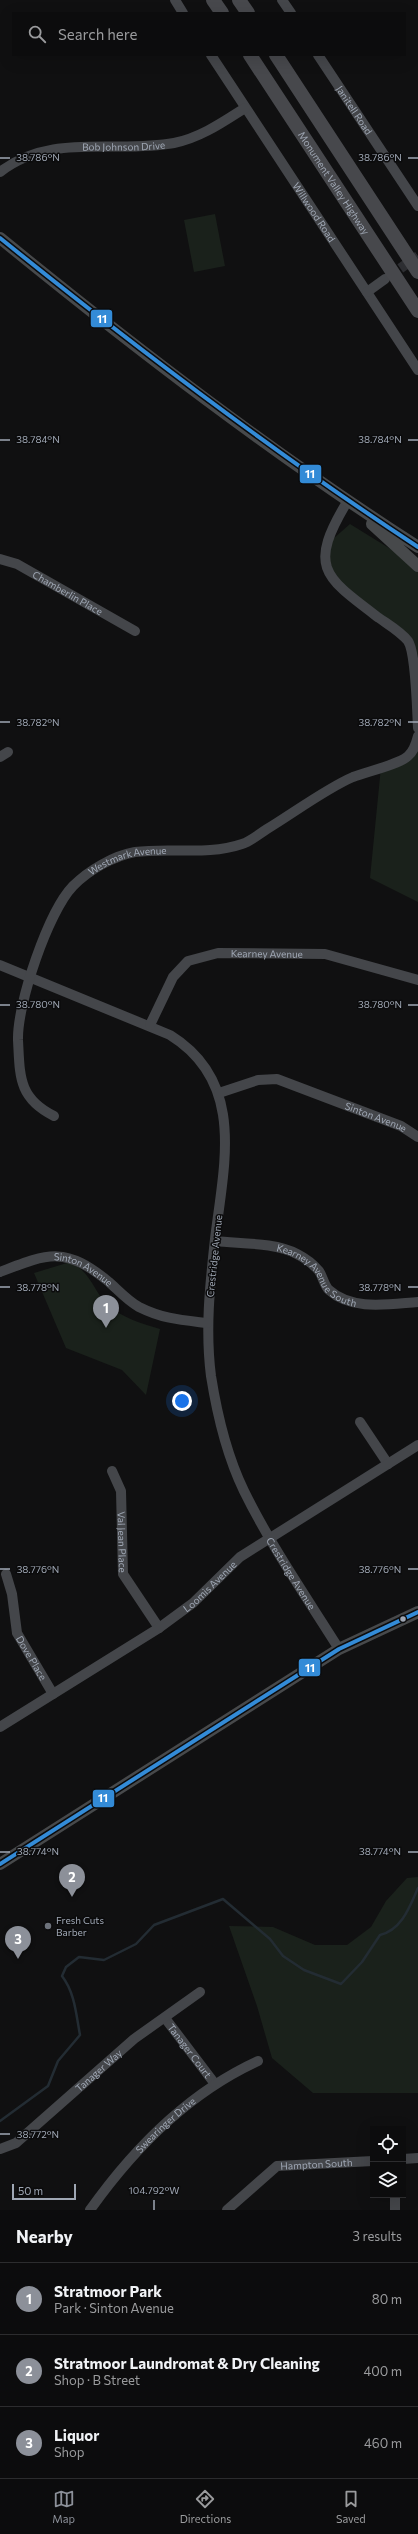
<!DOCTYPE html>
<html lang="en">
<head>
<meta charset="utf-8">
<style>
	body { margin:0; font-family:Commissioner,sans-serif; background:#151516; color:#f1f3f6 }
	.controls { position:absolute; right:12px; bottom:12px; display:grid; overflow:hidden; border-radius:0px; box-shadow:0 4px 16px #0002 }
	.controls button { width:36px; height:36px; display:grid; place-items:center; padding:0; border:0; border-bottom:1px solid #2c2c2e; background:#0c0c0d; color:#f1f3f6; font:20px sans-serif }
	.scale { position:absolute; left:12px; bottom:10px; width:64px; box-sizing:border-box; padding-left:4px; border:2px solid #9fa7b4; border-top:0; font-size:11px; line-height:14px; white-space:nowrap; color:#9fa7b4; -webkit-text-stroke:3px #0b0b0c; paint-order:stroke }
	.you { position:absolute; left:182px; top:1401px; width:14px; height:14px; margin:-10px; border:3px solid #fff; border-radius:50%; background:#1a73e8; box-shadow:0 0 0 6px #1a73e833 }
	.badge { display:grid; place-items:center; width:26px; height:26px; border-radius:50%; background:#8c9099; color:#fff; font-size:13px; font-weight:700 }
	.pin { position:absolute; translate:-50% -33px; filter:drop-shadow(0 1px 2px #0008) }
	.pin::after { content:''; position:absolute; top:21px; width:14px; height:12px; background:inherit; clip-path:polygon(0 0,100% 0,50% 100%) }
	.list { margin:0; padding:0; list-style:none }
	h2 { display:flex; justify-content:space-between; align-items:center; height:52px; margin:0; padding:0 16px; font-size:17px }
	h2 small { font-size:13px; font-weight:400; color:#9a9b9d }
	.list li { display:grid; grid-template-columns:26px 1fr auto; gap:12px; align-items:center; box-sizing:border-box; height:72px; padding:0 16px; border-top:1px solid #2c2c2e }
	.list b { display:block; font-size:15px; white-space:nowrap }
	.list p { margin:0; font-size:13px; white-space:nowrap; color:#9a9b9d }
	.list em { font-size:13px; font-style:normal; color:#9a9b9d }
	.icon { flex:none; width:22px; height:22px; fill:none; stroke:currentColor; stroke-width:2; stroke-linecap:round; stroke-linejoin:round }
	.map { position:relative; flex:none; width:418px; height:2210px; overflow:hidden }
	.search { position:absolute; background:#0c0c0d; box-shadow:0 4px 16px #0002; left:12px; right:12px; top:12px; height:44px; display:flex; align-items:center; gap:10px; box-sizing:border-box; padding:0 14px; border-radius:0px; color:#9a9b9d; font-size:15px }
	.sheet { height:268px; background:#0c0c0d }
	nav { display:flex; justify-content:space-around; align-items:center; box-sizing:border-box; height:56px; border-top:1px solid #2c2c2e; background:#0c0c0d; font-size:11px; color:#9a9b9d }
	nav a { display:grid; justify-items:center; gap:2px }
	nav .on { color:#8c9099 }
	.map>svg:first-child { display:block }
</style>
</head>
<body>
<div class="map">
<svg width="418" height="2210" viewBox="0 0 418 2210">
	<rect width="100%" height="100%" fill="#101011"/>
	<!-- green -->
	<path fill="#1a211b" d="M 215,214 L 225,266 L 194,272 L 184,220 Z
		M 350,524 L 418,566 L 418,728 L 413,659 L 401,634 L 337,584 L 325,546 Z
		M 418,735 L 418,902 L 370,878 L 381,767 L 407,757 Z
		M 67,1263 C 89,1266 93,1292 109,1306 C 123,1318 143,1324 160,1329 L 146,1395 L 122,1370 L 66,1348 L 34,1273 Z
		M 418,1877 L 418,2093 L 313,2093 L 272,2058 L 257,2006 L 229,1926 L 273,1927 L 315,1945 L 347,1945 L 371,1927 L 386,1901 L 407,1878 Z"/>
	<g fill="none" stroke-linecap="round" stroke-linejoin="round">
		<!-- stream -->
		<path stroke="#232c33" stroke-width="2.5" d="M 0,2121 L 48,2086 L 58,2061 L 80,2035 C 76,2014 75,1993 62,1976 L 66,1967 L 79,1957 L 104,1960 L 136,1944 L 154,1925 L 223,1899 L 270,1939 L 283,1956 L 304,1970 L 341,1984 L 362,1962 L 380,1935 C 402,1930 410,1906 418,1888"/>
		<!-- minor-tunnel -->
		<path stroke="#2d2e32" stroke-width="10" stroke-dasharray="10 5" stroke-linecap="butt" d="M 388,277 L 418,256"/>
		<!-- minor -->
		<g stroke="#44464a" stroke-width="10">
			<path d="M 175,0 L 183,13"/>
			<path d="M 282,0 L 291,13"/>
			<path id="s1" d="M 211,55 L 418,370"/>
			<path id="s2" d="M 318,55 L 418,206"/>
			<path id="s3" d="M 0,172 C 51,132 115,154 174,143 C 200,138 223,122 245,108"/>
			<path d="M 367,292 L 385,279"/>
			<path d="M 347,502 C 308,567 323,576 379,618 C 389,625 401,632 408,641 C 416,653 417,711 418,728"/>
			<path id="s4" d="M 0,559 L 17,564 L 135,631"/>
			<path d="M 0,757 L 8,752"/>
			<path id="s5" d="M 0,965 L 170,1035 C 246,1082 224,1164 215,1239 C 210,1285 205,1329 211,1376 C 217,1414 227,1456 244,1491 C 271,1546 307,1598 339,1649"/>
			<path id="s6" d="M 150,1025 L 173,977 L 188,961 L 218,953 L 325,954 L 418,980"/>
			<path id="s7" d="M 219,1093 L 258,1080 L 277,1079 L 401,1126 L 418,1137"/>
			<path id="s8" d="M 54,1116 C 18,1098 20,1076 18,1040 C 17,1004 48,912 73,886 C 89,870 113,856 135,852 C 171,847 207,856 242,844 C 251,841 259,834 267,829 C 292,814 327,788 353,777 C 366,772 400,764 408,756 C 414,751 416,744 418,736"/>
			<path id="s9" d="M 215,1241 C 240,1244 274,1242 297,1254 C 305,1258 313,1264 319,1271 C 323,1277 324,1285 329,1290 C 352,1311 389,1304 418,1302"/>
			<path id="s10" d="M 0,1272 C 49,1253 65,1246 109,1282 C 118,1290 128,1301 139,1307 C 163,1319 181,1320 207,1323"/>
			<path d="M 360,1422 L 388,1464"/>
			<path id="s11" d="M 112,1471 L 121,1491 L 123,1574 L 159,1628"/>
			<path id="s12" d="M 6,1574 L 12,1594 L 17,1633 L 53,1694"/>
			<path id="s13" d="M 0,1727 L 159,1628 L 193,1603 L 240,1557 L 418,1445"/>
			<path id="s14" d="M 165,2018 L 215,2084"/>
			<path id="s15" d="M 0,2149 L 16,2143 L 134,2039 L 200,1992"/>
			<path d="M 403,2159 L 418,2158"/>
			<path id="s16" d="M 90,2210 C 134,2148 188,2093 258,2061"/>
			<path id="s17" d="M 227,2210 L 277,2166 L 373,2161"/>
			<path d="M 395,2210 L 395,2195"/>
		</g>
		<!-- major -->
		<path stroke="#47494b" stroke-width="12" d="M 0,238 C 135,348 272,453 418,547
			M 372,524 L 418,566
			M 0,1864 L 339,1649 L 418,1612"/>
		<!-- highway -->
		<g stroke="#47484c" stroke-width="14">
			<path d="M 213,0 L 222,13"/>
			<path d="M 239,0 L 248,13"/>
			<path id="s18" d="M 250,55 L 418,311"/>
			<path d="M 276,55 L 418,272"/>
		</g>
		<!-- bus-1 casing -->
		<g stroke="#0b0b0c" stroke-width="7">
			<path id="bus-1" d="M 0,238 C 135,347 273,452 418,547
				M 0,1864 L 339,1649 L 418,1612"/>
		</g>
		<!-- bus-1 -->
		<use href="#bus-1" stroke="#338bd7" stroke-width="4"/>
	</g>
	<!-- ticks -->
	<path fill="none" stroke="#9fa7b4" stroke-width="1.5" d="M 0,158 L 10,158M 408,158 L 418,158M 0,440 L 10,440M 408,440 L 418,440M 0,722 L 10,722M 408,722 L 418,722M 0,1005 L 10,1005M 408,1005 L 418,1005M 0,1287 L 10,1287M 408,1287 L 418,1287M 0,1569 L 10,1569M 408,1569 L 418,1569M 0,1852 L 10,1852M 408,1852 L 418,1852M 0,2134 L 10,2134M 154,2200 L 154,2210"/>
	<!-- markers -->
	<circle fill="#9fa7b4" stroke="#0b0b0c" stroke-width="1.5" cx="403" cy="1619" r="3.5"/>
	<circle fill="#6d727b" stroke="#0b0b0c" stroke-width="1.5" cx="48" cy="1926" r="4"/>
	<g text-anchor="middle" stroke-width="3" stroke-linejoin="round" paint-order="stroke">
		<!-- street labels -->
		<g font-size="10" fill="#9fa7b4" stroke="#0b0b0c">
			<text dy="4" stroke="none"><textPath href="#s2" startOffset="66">Janitell Road</textPath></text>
			<text dy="4" stroke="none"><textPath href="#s3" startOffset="129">Bob Johnson Drive</textPath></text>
			<text dy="4" stroke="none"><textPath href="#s18" startOffset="153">Monument Valley Highway</textPath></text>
			<text dy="4" stroke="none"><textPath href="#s1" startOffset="188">Willwood Road</textPath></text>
			<text dy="4" stroke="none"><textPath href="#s4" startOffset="76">Chamberlin Place</textPath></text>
			<text dy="4" stroke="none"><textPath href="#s8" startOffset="318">Westmark Avenue</textPath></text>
			<text dy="4" stroke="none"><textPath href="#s6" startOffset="155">Kearney Avenue</textPath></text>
			<text dy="4" stroke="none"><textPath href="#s7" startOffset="166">Sinton Avenue</textPath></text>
			<text transform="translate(214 1256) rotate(-84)" y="4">Crestridge Avenue</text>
			<text dy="4" stroke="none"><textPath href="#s10" startOffset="89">Sinton Avenue</textPath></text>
			<text dy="4" stroke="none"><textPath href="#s9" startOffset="113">Kearney Avenue South</textPath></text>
			<text dy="4" stroke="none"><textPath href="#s11" startOffset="73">Val Jean Place</textPath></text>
			<text dy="4" stroke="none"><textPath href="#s5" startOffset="760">Crestridge Avenue</textPath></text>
			<text dy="4" stroke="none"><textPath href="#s13" startOffset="253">Loomis Avenue</textPath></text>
			<text dy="4" stroke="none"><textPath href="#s12" startOffset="89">Dove Place</textPath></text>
			<text dy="4" stroke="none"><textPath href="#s14" startOffset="41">Tanager Court</textPath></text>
			<text dy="4" stroke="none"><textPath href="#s15" startOffset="127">Tanager Way</textPath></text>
			<text dy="4" stroke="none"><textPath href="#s16" startOffset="114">Swearinger Drive</textPath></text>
			<text dy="4" stroke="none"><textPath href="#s17" startOffset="106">Hampton South</textPath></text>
		</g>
		<!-- poi labels -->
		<g font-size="10" fill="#9fa7b4" stroke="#0b0b0c" text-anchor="start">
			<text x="56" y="1924">Fresh Cuts<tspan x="56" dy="12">Barber</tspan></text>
		</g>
	</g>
	<g font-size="10" text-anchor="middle" fill="#9fa7b4" stroke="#0b0b0c" stroke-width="3" stroke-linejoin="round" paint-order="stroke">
		<text x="38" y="161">38.786°N</text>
		<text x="380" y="161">38.786°N</text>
		<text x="38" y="443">38.784°N</text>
		<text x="380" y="443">38.784°N</text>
		<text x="38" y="726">38.782°N</text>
		<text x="380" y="726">38.782°N</text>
		<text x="38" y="1008">38.780°N</text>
		<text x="380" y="1008">38.780°N</text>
		<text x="38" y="1291">38.778°N</text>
		<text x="380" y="1291">38.778°N</text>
		<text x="38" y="1573">38.776°N</text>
		<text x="380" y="1573">38.776°N</text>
		<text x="38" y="1855">38.774°N</text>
		<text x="380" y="1855">38.774°N</text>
		<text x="38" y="2138">38.772°N</text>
		<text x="154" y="2194">104.792°W</text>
	</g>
	<g stroke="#0b0b0c" stroke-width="1.5">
		<rect x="90" y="309" width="23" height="19" rx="4" fill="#338bd7"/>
		<rect x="299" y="464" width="23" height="20" rx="4" fill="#338bd7"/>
		<rect x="298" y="1658" width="23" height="19" rx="4" fill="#338bd7"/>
		<rect x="92" y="1789" width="23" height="19" rx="4" fill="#338bd7"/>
	</g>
	<g font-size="11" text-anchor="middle" font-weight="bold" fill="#fff">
		<text x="102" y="323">11</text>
		<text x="310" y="478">11</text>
		<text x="310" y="1672">11</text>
		<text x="103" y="1802">11</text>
	</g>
</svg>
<div class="controls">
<button><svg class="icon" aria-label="locate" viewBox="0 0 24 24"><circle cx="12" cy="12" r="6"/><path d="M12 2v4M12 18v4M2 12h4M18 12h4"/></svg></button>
<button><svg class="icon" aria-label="layers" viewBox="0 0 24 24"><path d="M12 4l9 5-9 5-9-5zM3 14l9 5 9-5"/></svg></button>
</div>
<div class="scale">50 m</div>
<div class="you"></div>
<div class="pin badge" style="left:106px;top:1328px">1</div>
<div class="pin badge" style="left:72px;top:1897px">2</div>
<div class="pin badge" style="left:18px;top:1959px">3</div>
<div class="search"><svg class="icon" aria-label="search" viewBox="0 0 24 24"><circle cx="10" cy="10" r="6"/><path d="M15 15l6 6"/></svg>Search here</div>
</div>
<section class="sheet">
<h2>Nearby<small>3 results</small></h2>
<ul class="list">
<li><span class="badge">1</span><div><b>Stratmoor Park</b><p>Park · Sinton Avenue</p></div><em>80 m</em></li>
<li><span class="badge">2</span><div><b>Stratmoor Laundromat &amp; Dry Cleaning</b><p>Shop · B Street</p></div><em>400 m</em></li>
<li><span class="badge">3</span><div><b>Liquor</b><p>Shop</p></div><em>460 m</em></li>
</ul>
</section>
<nav>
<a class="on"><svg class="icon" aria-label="map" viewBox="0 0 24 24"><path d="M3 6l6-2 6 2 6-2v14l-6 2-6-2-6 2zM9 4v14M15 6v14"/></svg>Map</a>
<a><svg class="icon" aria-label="directions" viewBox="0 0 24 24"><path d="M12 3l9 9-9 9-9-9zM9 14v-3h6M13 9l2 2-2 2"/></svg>Directions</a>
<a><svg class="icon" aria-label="saved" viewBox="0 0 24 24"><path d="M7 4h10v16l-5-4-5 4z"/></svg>Saved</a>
</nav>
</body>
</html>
